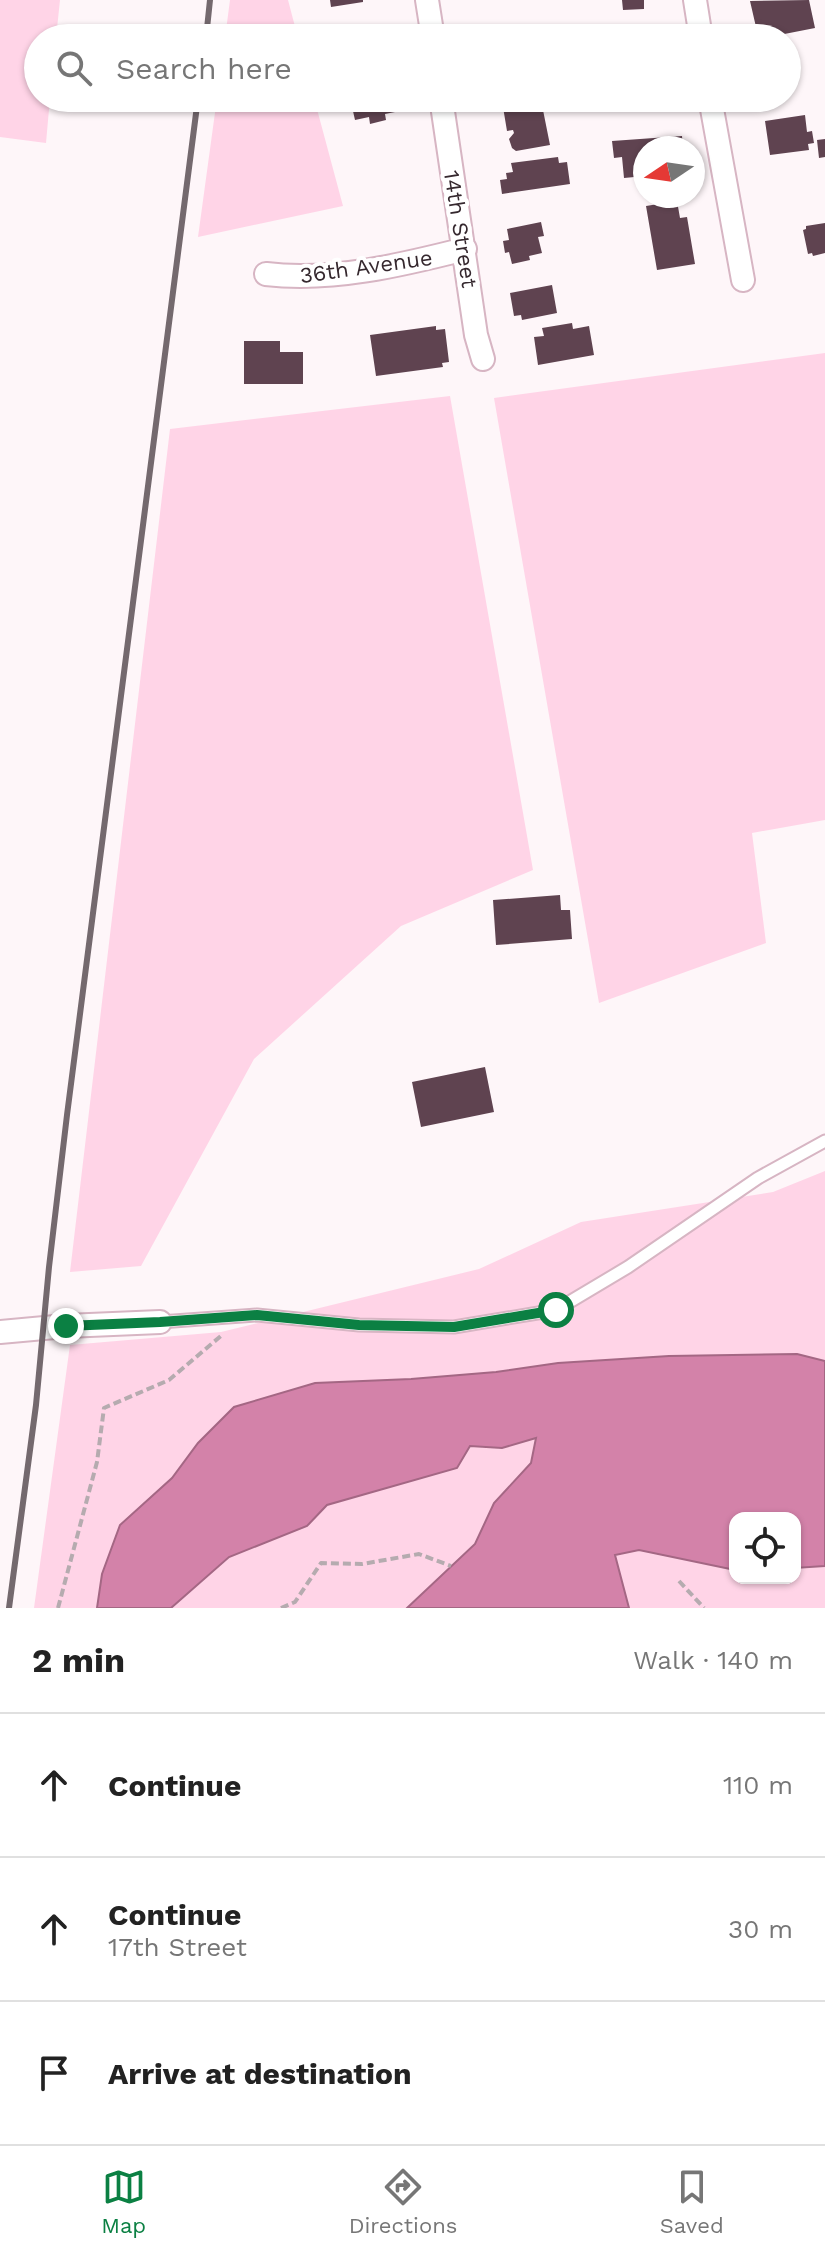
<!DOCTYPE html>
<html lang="en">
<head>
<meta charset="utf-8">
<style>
	body { margin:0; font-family:"Work Sans",sans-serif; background:#f2f2f2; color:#222 }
	.controls { position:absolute; right:24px; bottom:24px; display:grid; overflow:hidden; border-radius:16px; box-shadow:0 2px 6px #0004 }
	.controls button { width:72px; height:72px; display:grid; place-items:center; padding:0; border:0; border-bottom:2px solid #e0e0e0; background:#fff; color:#222; font:40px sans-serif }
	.compass { position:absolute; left:633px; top:136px; width:72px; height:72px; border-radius:50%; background:#fff; box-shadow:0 2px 6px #0004; rotate:257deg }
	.stop { position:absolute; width:24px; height:24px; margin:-18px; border:6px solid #0b8043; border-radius:50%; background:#fff }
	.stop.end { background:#0b8043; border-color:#fff; box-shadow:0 2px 8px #0008 }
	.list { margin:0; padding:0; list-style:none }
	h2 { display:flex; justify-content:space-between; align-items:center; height:104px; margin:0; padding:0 32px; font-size:34px }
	h2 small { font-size:26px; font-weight:400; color:#767676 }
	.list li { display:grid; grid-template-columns:52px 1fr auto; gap:24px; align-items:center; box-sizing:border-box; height:144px; padding:0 32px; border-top:2px solid #e0e0e0 }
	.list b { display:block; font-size:30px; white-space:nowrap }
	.list p { margin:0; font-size:26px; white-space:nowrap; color:#767676 }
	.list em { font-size:26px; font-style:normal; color:#767676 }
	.icon { flex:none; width:44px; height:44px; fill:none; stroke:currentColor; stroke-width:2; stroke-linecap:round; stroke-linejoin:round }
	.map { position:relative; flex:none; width:825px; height:1608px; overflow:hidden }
	.search { position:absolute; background:#fff; box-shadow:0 2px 6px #0004; left:24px; right:24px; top:24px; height:88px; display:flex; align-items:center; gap:20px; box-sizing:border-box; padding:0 28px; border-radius:44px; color:#767676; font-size:30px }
	.sheet { height:536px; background:#fff }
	nav { display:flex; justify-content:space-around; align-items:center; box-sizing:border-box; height:112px; border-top:2px solid #e0e0e0; background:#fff; font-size:22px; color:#767676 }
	nav a { display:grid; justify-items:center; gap:4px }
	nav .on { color:#0b8043 }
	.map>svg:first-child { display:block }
</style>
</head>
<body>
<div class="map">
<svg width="825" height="1608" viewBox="0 0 825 1608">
	<rect width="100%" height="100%" fill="#fef6f9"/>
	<!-- green -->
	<path fill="#ffd4e7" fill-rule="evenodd" d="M 0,0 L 60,0 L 56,38 L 38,38 L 38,98 L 50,98 L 46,143 L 0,137 Z
		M 230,0 L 288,0 L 298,38 L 225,38 Z
		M 217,98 L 314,98 L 343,206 L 198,237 Z
		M 825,353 L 825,820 L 752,833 L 766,943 L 599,1003 L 494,398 Z
		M 450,396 L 533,870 L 401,926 L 254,1059 L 141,1266 L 70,1272 L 170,429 Z
		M 825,1171 L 825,1608 L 34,1608 L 70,1345 L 221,1332 L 479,1269 L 581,1222 L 773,1192 ZM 735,1518 L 795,1518 L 795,1578 L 735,1578 Z"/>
	<!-- water -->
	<path fill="#d382a9" stroke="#a46784" stroke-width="2" d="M 797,1354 L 825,1361 L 825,1566 L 795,1568 L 795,1518 L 735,1518 L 735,1570 L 639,1550 L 615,1555 L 629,1608 L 407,1608 L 475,1544 L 494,1503 L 531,1463 L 536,1438 L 502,1448 L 470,1446 L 457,1468 L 327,1505 L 307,1526 L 229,1557 L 171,1608 L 97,1608 L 102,1574 L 120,1525 L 172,1478 L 198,1443 L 234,1407 L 315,1383 L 411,1379 L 496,1372 L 558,1363 L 669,1356 Z"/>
	<!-- building -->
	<path fill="#5f4350" d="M 330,0 L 363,0 L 363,2 L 331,7 Z
		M 622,0 L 644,0 L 644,9 L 623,10 Z
		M 809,0 L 815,28 L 764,38 L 761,26 L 756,27 L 750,1 Z
		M 350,98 L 405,98 L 407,106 L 399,108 L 400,111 L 385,114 L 386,120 L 370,124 L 369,117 L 355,120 Z
		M 519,98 L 525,98 L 527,108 L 542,105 L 550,145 L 516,151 L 512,148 L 509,139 L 514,133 L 513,130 L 507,131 L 502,101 Z
		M 805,115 L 807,132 L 812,131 L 814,143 L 808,144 L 809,150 L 770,155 L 765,121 Z
		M 682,136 L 683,148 L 645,148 L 645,176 L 624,178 L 622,157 L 614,158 L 612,141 Z
		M 825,139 L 825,157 L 819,158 L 817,140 Z
		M 558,157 L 559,163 L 567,162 L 570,184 L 502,194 L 500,180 L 507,179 L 506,173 L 513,172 L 511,163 Z
		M 677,201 L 680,218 L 687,217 L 695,264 L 657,270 L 646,206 Z
		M 541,222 L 544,236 L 538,237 L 542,253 L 529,256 L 530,260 L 512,264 L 509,252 L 505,253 L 503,241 L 509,240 L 507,229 Z
		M 825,223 L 825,253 L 813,256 L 812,253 L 808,254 L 803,230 L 806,229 L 806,226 Z
		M 552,285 L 557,313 L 522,320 L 521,315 L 514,316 L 510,293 Z
		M 572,323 L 573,329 L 589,326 L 594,355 L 538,365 L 534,337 L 544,336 L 542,328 Z
		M 436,326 L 436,330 L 445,329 L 449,362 L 442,363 L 443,367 L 376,376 L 370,335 Z
		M 244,341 L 280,341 L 280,352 L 303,352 L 303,384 L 244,384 Z
		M 560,895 L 561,910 L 570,910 L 572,939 L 496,945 L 493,900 Z
		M 485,1067 L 494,1112 L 421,1127 L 412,1082 Z"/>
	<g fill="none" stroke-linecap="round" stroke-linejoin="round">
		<!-- service casing -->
		<g stroke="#d7b5c3" stroke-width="15">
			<path id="service" d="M 160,1322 L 257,1315 L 359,1325 L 454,1327 L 556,1310 L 628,1267 L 758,1178 L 825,1141"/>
		</g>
		<!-- minor casing -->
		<g stroke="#d7b5c3" stroke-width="26">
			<path id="minor" d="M 427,0 L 433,38
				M 695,0 L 701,38
				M 441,98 L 476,335 L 483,359
				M 710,98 L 743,280
				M 266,274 C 331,282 402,265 465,249
				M 0,1332 L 66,1326 L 160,1322"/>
		</g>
		<!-- path -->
		<path stroke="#b5abaf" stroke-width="4" stroke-dasharray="8 4" stroke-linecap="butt" d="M 679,1581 L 704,1608
			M 58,1608 L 97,1462 L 104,1408 L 169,1380 L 222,1335
			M 281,1608 L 295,1602 L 321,1563 L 362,1564 L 419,1554 L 451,1566"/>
		<!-- service -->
		<use href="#service" stroke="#fff" stroke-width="11"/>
		<!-- minor -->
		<use href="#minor" stroke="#fff" stroke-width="22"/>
		<!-- rail -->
		<path stroke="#74696e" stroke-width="6" d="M 206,38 L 210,0
			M 9,1608 L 36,1405 L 49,1267 L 67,1115 L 198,98"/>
	</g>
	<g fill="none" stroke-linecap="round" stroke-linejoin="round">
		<!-- route -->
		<path stroke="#0b8043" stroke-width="10" d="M 66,1326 L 160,1322 L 257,1315 L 359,1325 L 454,1327 L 556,1310"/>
	</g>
	<g text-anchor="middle" stroke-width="8" stroke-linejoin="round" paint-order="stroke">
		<!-- street labels -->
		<g font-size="22" fill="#35282e" stroke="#fff">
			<text transform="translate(461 229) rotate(81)" y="8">14th Street</text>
			<text transform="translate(366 266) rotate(-8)" y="8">36th Avenue</text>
		</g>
	</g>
</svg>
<div class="controls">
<button><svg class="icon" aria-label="locate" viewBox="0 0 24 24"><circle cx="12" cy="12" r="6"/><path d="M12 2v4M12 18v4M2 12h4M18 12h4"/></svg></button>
</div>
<svg class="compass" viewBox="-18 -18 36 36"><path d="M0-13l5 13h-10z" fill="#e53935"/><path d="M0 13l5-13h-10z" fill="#767676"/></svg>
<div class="stop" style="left:556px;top:1310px"></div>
<div class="stop end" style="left:66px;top:1326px"></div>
<div class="search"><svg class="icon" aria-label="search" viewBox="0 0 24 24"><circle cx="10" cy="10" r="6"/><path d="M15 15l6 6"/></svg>Search here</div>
</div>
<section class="sheet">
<h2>2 min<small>Walk · 140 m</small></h2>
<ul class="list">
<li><svg class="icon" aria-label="ahead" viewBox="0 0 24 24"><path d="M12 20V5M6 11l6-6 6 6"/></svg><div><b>Continue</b></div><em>110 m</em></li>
<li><svg class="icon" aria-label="ahead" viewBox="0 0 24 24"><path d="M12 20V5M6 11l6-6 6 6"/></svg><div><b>Continue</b><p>17th Street</p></div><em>30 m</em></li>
<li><svg class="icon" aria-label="arrive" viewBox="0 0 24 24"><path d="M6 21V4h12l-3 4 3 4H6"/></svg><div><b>Arrive at destination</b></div></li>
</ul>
</section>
<nav>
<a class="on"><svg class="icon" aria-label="map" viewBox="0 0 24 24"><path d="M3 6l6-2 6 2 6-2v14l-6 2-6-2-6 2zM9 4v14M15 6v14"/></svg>Map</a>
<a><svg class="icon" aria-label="directions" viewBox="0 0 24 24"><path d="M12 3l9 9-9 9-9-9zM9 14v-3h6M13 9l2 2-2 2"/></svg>Directions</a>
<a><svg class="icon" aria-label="saved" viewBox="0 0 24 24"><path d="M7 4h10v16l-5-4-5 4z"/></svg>Saved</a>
</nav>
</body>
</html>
